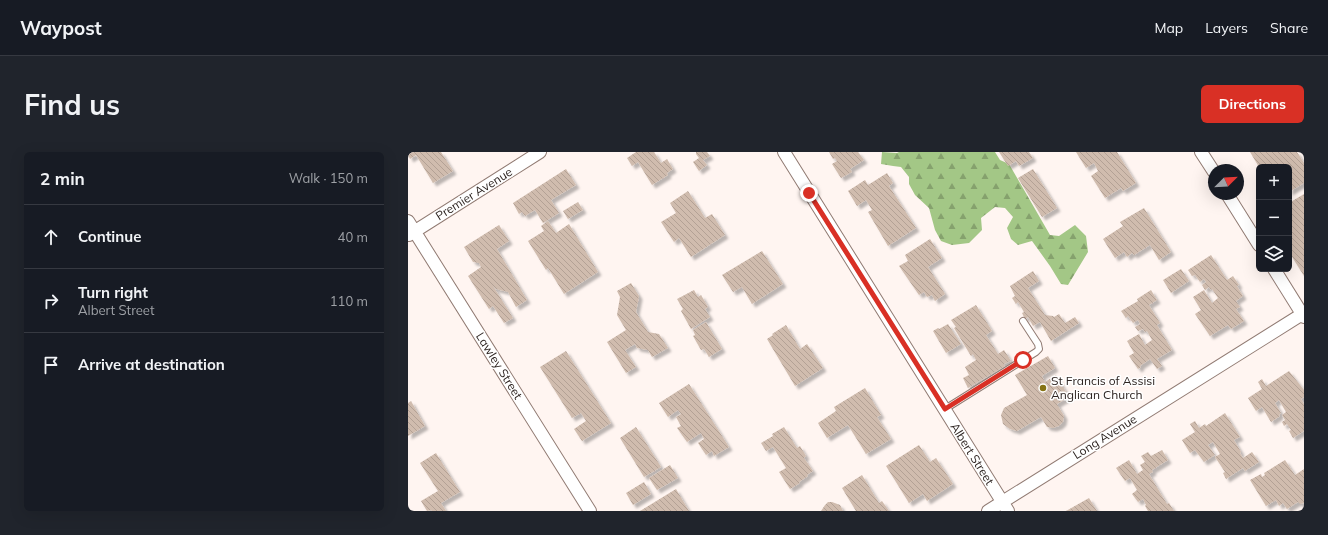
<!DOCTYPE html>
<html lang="en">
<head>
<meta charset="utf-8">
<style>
	body { margin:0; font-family:Mulish,sans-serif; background:#20242c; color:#f1f3f6 }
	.controls { position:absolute; right:12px; top:12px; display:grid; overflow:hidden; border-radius:6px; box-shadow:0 4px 16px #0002 }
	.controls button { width:36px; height:36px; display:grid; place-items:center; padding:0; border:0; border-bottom:1px solid #363941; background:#171b24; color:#f1f3f6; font:20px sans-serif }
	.compass { position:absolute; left:800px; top:12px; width:36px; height:36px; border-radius:50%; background:#171b24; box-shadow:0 4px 16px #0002; rotate:66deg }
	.stop { position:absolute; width:12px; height:12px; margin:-9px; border:3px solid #d93025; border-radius:50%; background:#fff }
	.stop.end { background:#d93025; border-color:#fff; box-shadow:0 1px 4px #0008 }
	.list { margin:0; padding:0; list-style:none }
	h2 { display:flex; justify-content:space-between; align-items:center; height:52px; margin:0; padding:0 16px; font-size:17px }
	h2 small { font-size:13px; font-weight:400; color:#9ea1a6 }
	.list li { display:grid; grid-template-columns:26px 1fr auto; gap:12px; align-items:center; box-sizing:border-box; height:64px; padding:0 16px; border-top:1px solid #363941 }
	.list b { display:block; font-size:15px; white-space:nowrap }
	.list p { margin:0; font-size:13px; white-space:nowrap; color:#9ea1a6 }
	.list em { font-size:13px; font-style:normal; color:#9ea1a6 }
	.icon { flex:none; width:22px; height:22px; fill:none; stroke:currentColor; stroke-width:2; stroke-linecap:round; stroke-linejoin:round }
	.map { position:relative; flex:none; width:896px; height:359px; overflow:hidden; border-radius:6px }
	header { display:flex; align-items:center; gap:24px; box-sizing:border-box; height:56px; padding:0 20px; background:#171b24; border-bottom:1px solid #363941 }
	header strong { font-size:19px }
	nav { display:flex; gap:22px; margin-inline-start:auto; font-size:14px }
	.intro { display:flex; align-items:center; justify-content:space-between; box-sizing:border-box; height:96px; padding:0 24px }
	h1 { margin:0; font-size:28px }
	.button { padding:10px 18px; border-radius:6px; background:#d93025; color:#fff; font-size:14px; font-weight:700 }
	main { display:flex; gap:24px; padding:0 24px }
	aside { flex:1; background:#171b24; border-radius:6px; box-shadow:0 4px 16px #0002 }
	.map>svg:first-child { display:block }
</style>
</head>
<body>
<header>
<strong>Waypost</strong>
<nav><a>Map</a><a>Layers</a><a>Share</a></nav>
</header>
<div class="intro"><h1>Find us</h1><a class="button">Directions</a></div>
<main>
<aside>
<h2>2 min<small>Walk · 150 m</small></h2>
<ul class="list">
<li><svg class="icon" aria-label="ahead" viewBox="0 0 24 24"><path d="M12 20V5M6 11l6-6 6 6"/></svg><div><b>Continue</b></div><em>40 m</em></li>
<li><svg class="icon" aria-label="right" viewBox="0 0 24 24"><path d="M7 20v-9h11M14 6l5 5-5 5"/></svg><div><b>Turn right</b><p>Albert Street</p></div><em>110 m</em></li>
<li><svg class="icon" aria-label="arrive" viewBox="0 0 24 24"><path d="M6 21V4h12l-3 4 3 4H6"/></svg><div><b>Arrive at destination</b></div></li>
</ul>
</aside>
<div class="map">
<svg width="896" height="359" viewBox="0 0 896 359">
	<defs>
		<pattern id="forest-firs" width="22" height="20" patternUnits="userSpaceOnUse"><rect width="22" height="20" fill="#a3c786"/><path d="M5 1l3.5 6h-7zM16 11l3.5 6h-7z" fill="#85a16d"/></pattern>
		<pattern id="building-back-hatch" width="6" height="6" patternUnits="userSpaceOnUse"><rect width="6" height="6" fill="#d0bcae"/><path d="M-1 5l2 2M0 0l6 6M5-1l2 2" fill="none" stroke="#b3a195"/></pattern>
		<filter id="shadow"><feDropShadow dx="3.5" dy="3.5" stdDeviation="1" flood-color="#0004"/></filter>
	</defs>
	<rect width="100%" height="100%" fill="#fff5f1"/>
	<!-- forest -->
	<path fill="url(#forest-firs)" d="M 474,0 L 489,1 L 491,0 L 587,0 L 592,8 L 601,12 L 642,83 L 651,84 L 667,73 L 678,84 L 680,100 L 660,133 L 653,132 L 642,114 L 624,89 L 610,93 L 603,87 L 599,76 L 605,65 L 597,56 L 587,55 L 573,66 L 574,78 L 561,91 L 544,93 L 533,89 L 527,78 L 521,56 L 507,43 L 501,32 L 501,25 L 493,15 L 485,14 L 473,12 Z"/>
	<!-- building -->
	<path fill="url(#building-back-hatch)" filter="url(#shadow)" d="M 0,0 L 33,0 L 45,19 L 25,31 L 8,3 L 2,7 L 0,3 Z
		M 228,0 L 246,0 L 253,11 L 259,7 L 265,17 L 259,21 L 260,23 L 244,33 L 230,10 L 224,14 L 219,6 Z
		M 288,0 L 299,0 L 302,4 L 295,8 L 299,13 L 291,19 L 285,10 L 291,6 L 288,2 Z
		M 421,0 L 450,0 L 456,8 L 442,17 L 444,20 L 433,26 L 424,12 L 429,9 L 427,6 L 425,7 Z
		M 591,0 L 621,0 L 625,6 L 611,14 L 608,9 L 600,14 Z
		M 668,0 L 709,0 L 728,31 L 715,39 L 713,36 L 697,46 L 683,24 L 690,19 L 686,11 L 678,16 Z
		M 842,0 L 889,0 L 896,11 L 896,31 L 881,40 L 881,15 L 851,15 Z
		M 158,17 L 168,33 L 143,48 L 151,61 L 135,71 L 127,58 L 117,64 L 114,60 L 111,62 L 105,51 Z
		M 625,17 L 649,56 L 634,65 L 610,26 Z
		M 479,21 L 485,31 L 481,34 L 508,76 L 480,94 L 460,60 L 464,58 L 458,48 L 449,54 L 440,39 L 457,28 L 460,33 Z
		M 280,39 L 297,66 L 304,62 L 317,83 L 283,105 L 271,86 L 266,90 L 253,70 L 268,61 L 262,51 Z
		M 896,42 L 896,124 L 881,100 L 881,51 Z
		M 170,50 L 175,58 L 160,67 L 155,59 Z
		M 736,56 L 763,100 L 751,108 L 742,93 L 726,103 L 724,101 L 719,105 L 716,100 L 707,106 L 695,87 L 715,74 L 712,70 Z
		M 140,69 L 148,81 L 161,72 L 190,120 L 156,142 L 140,116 L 138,118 L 120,89 L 136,79 L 133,74 Z
		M 91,73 L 101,89 L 89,97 L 119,148 L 108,155 L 100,140 L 88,137 L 85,134 L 105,166 L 96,171 L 85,154 L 81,157 L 60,124 L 73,115 L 71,111 L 65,110 L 56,95 Z
		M 522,87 L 534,106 L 520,115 L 537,142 L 527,149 L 524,143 L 519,145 L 516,140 L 511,143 L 491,114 L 500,109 L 497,103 Z
		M 354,99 L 375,132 L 344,152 L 334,135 L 325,140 L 314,123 Z
		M 803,103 L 819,128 L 825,124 L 831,133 L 829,134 L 835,144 L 828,149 L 832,155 L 828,157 L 836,169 L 823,177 L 820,173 L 802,184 L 787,162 L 793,158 L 785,145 L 796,138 L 804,151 L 810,146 L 804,137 L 803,138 L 801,135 L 797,138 L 794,133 L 798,130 L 796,127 L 792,130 L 787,123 L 784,124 L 780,118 Z
		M 773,117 L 781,129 L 763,141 L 755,128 Z
		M 625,119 L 631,129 L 620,136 L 637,163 L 645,164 L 646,165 L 651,162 L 657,171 L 667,165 L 671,171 L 643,189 L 632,170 L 625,174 L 620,165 L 617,167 L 614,161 L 616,160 L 610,150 L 608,152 L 604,146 L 607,144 L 602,134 Z
		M 223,131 L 231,144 L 228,160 L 240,180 L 251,182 L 260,196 L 244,205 L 240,198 L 229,196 L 227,192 L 217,198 L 228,215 L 218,221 L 199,190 L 218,178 L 209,163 L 212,145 L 209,139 Z
		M 286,138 L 290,145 L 293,143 L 300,155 L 297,157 L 302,165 L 283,177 L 273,159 L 275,157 L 269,147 Z
		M 743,138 L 749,148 L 741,153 L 752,171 L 749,173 L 764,198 L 749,207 L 754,214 L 749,217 L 742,207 L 732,214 L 733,215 L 730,217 L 721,204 L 726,201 L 719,189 L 731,182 L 737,193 L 744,188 L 739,179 L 737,180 L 735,177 L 730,179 L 727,175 L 732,172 L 730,168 L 725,171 L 720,164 L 718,166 L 713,159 L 730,149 L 729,147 Z
		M 568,153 L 584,179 L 578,183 L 590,202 L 596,198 L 603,209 L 596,212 L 597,214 L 560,236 L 555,226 L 561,223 L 557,215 L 568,208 L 565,202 L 563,204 L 546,176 L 548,175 L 543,168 Z
		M 298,170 L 314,197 L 301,205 L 296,197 L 293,198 L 285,184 L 287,183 L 285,178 Z
		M 540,172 L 553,192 L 538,201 L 525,179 L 530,176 L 531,177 Z
		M 378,173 L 392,197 L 399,192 L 415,216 L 387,234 L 359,187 L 365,183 L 364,182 Z
		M 158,199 L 203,271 L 174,289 L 166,277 L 178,269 L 173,261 L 164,266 L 132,215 Z
		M 640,204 L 647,216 L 634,224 L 637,230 L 648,223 L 661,245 L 649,252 L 656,264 L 655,270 L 651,274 L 645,276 L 639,275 L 633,265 L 609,279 L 602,277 L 595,272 L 593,263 L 596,256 L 619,243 L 607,223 Z
		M 881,219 L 896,238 L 896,245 L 893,247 L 896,252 L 896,279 L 885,286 L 881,279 L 883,278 L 879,272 L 876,274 L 874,270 L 877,268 L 874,263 L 878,260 L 871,248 L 867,251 L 873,261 L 871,263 L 872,264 L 863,270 L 854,255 L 848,259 L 840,246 L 854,237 L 850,230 L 854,227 L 858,234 Z
		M 281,232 L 321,295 L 306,304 L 304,299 L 298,303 L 290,291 L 296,287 L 293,281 L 279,290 L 269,276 L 273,274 L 268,265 L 273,262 L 270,258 L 260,265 L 251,251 Z
		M 457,236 L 473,263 L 469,265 L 483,287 L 458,302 L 440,273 L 419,286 L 410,271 L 428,259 L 426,255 Z
		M 3,249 L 17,274 L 0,284 L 0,251 Z
		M 817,261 L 832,285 L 826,288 L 833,300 L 832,301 L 835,306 L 844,300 L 851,310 L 837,319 L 835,316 L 818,327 L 815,321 L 817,320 L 807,305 L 812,302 L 805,290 L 800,293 L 807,303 L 796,310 L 787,298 L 782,301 L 774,288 L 787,280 L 782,272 L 787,269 L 791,276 L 797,272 L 798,274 Z
		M 228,275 L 253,315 L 236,325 L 212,286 Z
		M 376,275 L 389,296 L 392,294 L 398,304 L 396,306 L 405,319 L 399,323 L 400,324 L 391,330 L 392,331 L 382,337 L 371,320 L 378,316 L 365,295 L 358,299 L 353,291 L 365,284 L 364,282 Z
		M 511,293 L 522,310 L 528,306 L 545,332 L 519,349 L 515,342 L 501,351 L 478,314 Z
		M 754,298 L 760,308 L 744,318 L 745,320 L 741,322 L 759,352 L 761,351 L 766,359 L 740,359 L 737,354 L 738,353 L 735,347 L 730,350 L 724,342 L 729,338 L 722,326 L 717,329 L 708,316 L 721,308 L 729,322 L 735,318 L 732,313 L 737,310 L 733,304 L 740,300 L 743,304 Z
		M 28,301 L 52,340 L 33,351 L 38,359 L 24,359 L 23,358 L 19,359 L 13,349 L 30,339 L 12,311 Z
		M 877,308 L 887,323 L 896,317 L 896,351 L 892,352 L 890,350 L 879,357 L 875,351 L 871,354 L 868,348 L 858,354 L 842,328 L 853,322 L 854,325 L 857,323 L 856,321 Z
		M 262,313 L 270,326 L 249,338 L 241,326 Z
		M 454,323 L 471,351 L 474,349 L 481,359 L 448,359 L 434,336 Z
		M 236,330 L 243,342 L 225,353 L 218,341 Z
		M 268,337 L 281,359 L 232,359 Z
		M 681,346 L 689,359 L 658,359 Z
		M 420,350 L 424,350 L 432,353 L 435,359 L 413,359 L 417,353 Z"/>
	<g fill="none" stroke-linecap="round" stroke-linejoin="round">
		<!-- service casing -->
		<g stroke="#917b73" stroke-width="8">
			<path id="service" d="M 537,257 L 628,200 L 631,197 L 630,192 L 615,169"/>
		</g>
		<!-- minor casing -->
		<g stroke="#917b73" stroke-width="14">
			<path id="minor" d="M 376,0 L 600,359
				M 793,0 L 806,20
				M 819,42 L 851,93
				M 0,69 L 182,359
				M 1,83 L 132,0
				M 866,117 L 896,165
				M 580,359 L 896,161"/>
		</g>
		<!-- service -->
		<use href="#service" stroke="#fff" stroke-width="6"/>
		<!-- minor -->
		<use href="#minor" stroke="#fff" stroke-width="12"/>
	</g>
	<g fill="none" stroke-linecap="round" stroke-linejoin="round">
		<!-- route -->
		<path stroke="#d93025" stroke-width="5" d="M 401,41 L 537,257 L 615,208"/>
	</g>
	<!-- markers -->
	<circle fill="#867314" stroke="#fff" stroke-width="1.5" cx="635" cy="236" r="4"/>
	<g text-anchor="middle" stroke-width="3" stroke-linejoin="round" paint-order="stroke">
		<!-- street labels -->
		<g font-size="12" fill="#2d2421" stroke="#fff">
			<text transform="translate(66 42) rotate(-32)" y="4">Premier Avenue</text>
			<text transform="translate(91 214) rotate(58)" y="4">Lawley Street</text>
			<text transform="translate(697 285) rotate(-32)" y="4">Long Avenue</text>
			<text transform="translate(564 302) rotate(58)" y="4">Albert Street</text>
		</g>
		<!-- poi labels -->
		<g font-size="12" fill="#2d2421" stroke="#fff" text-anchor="start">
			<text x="643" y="233">St Francis of Assisi<tspan x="643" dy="14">Anglican Church</tspan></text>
		</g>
	</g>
</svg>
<div class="controls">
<button>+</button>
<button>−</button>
<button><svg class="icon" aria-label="layers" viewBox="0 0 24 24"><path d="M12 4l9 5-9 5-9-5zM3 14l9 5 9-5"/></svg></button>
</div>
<svg class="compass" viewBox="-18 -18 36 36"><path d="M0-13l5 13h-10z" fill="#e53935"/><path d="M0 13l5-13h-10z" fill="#9ea1a6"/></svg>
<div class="stop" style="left:615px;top:208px"></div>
<div class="stop end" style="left:401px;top:41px"></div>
</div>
</main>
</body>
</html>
